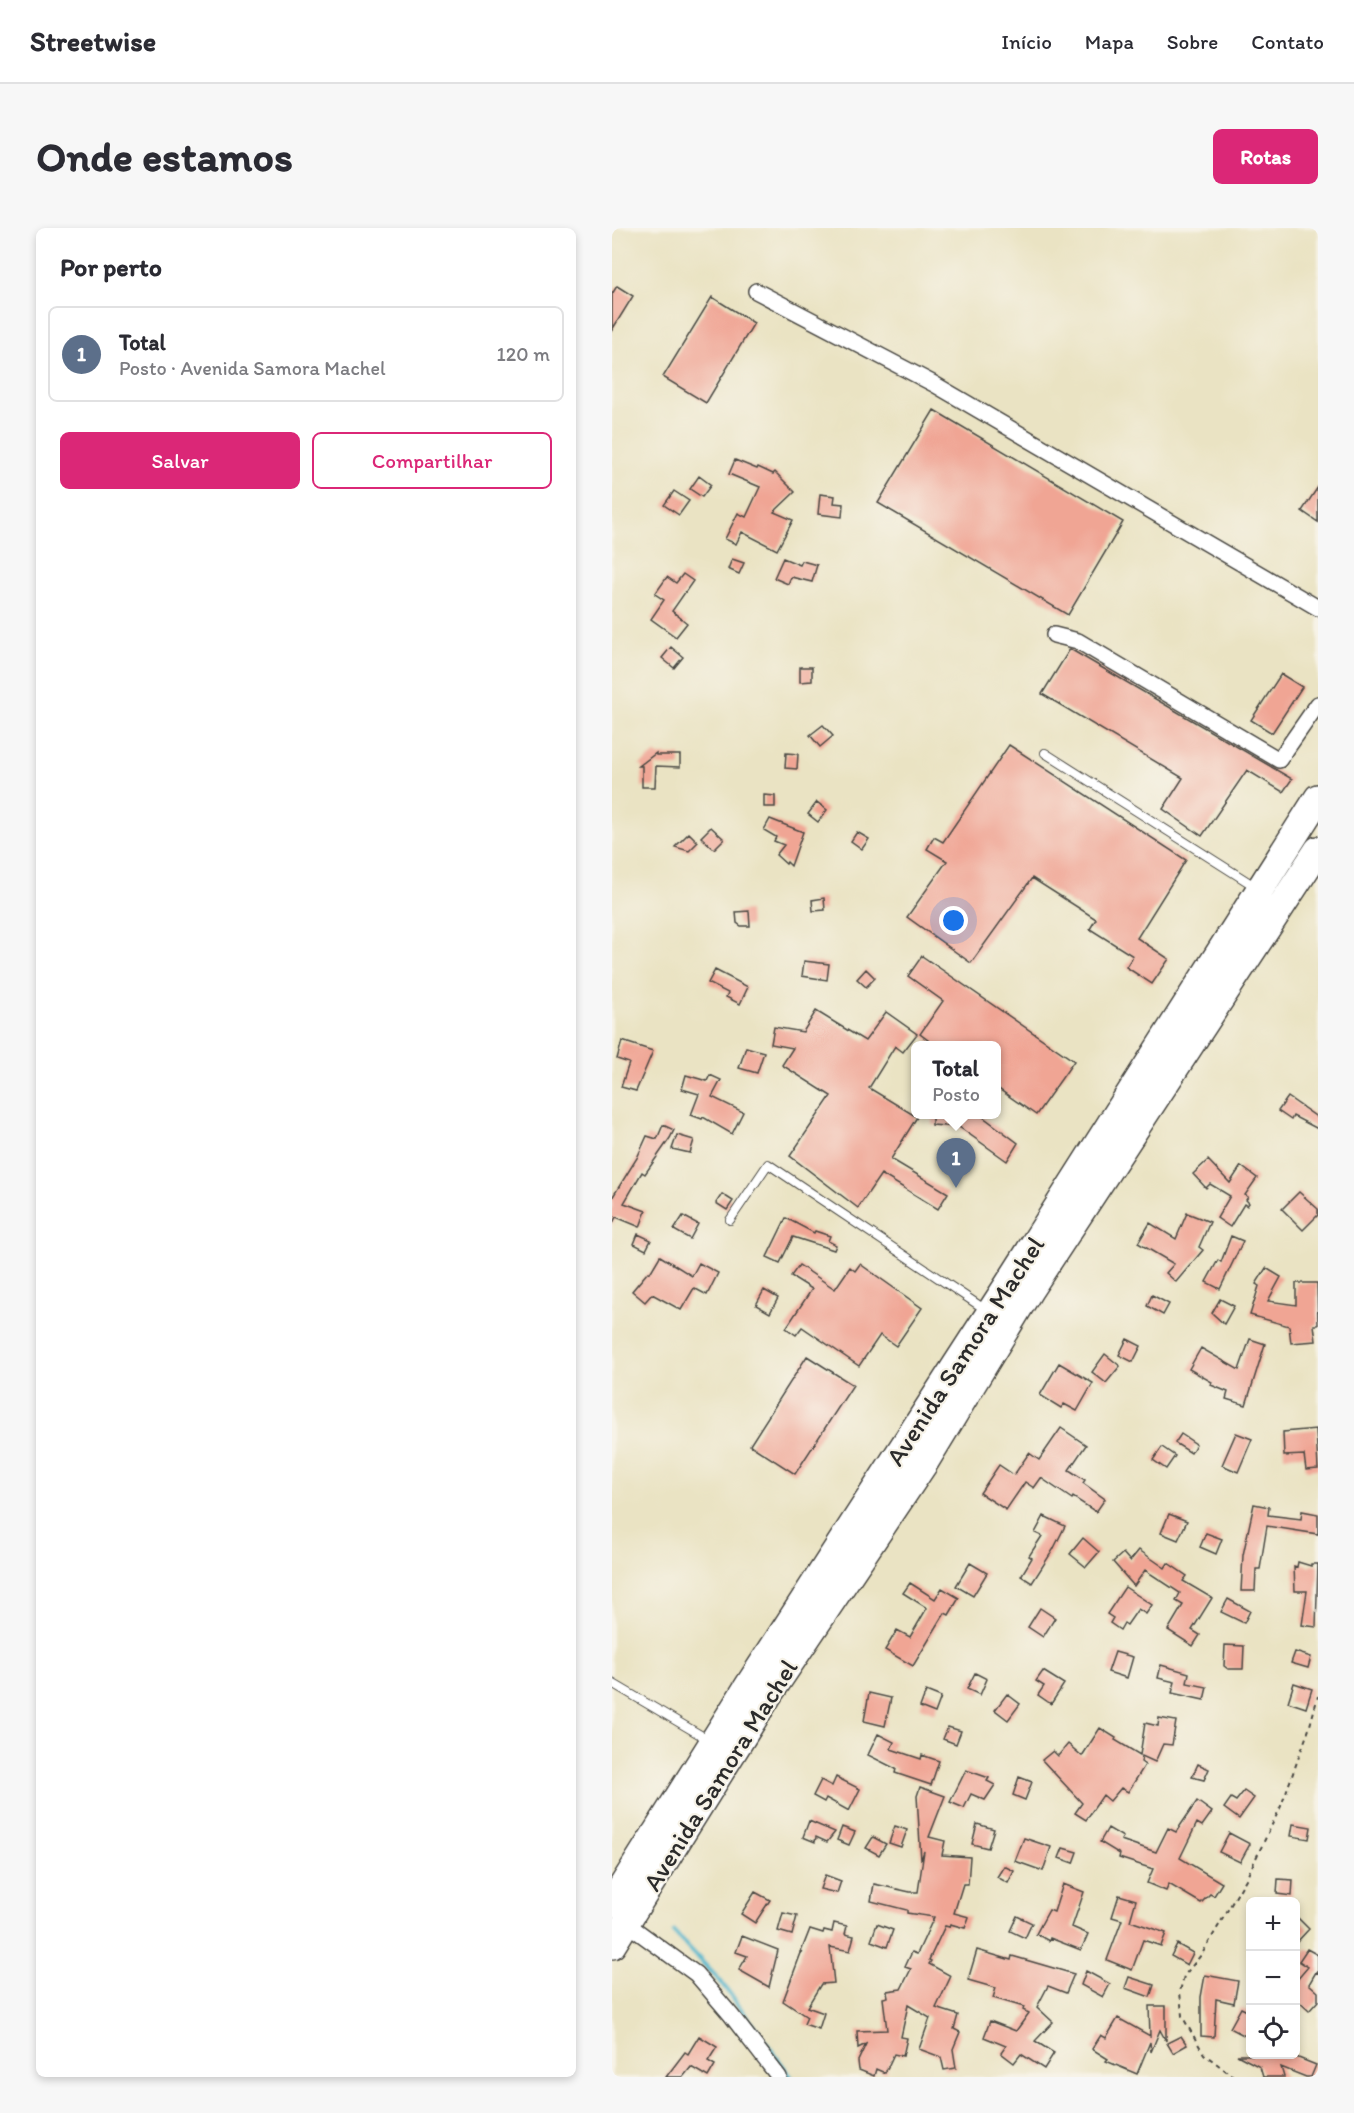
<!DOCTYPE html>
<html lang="pt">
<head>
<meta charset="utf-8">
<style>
	body { margin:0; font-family:Itim,sans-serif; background:#f7f7f7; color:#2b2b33 }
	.controls { position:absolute; right:18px; bottom:18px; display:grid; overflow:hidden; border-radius:9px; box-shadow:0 3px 9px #0003 }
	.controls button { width:54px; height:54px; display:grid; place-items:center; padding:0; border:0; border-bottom:2px solid #e1e1e2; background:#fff; color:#2b2b33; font:30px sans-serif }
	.you { position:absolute; left:342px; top:693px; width:21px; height:21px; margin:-15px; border:4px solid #fff; border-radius:50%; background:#1a73e8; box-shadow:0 0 0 9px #1a73e833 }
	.badge { display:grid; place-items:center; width:39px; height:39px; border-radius:50%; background:#db2777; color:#fff; font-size:20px; font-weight:700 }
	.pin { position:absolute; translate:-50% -50px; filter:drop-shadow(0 2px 3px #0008) }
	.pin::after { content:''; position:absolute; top:32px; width:21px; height:18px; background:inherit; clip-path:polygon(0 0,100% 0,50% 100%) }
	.popup { position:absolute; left:299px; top:813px; width:90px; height:78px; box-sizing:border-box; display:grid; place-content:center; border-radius:9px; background:#fff; filter:drop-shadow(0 2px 4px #0005); font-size:20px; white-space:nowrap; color:#7c7c81 }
	.popup b { font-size:22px; color:#2b2b33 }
	.popup::after { content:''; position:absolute; left:50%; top:100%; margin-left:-12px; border:12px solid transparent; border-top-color:#fff }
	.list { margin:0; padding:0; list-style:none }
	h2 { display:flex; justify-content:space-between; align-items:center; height:78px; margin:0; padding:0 24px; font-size:26px }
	h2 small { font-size:20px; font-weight:400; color:#7c7c81 }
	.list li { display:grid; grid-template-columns:39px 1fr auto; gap:18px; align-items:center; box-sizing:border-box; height:96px; margin:0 12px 12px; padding:0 12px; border:2px solid #e1e1e2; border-radius:9px }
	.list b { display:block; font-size:22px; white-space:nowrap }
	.list p { margin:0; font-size:20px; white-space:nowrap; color:#7c7c81 }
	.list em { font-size:20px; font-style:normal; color:#7c7c81 }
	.actions { display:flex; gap:12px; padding:18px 24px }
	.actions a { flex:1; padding:14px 0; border:2px solid #db2777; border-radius:9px; text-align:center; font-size:21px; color:#db2777 }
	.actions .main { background:#db2777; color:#fff }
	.icon { flex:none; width:33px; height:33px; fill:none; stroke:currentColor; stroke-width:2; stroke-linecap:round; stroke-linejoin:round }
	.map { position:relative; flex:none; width:706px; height:1849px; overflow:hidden; border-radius:9px }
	header { display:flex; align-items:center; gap:36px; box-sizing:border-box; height:84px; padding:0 30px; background:#fff; border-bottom:2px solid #e1e1e2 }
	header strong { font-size:28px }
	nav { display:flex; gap:33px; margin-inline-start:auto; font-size:21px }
	.intro { display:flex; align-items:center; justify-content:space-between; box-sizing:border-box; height:144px; padding:0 36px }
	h1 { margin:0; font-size:42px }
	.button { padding:15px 27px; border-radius:9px; background:#db2777; color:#fff; font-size:21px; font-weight:700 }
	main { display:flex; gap:36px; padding:0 36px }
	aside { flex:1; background:#fff; border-radius:9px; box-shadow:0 3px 9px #0003 }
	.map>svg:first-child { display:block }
</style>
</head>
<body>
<header>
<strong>Streetwise</strong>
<nav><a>Início</a><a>Mapa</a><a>Sobre</a><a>Contato</a></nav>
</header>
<div class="intro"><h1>Onde estamos</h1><a class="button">Rotas</a></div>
<main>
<aside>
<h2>Por perto<small></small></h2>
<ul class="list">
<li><span class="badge" style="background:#5c6f8a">1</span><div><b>Total</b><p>Posto · Avenida Samora Machel</p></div><em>120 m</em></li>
</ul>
<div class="actions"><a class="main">Salvar</a><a>Compartilhar</a></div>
</aside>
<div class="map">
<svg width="706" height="1849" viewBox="0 0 706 1849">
	<rect width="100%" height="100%" fill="#f7f3e8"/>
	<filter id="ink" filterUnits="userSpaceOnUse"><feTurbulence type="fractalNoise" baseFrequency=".0167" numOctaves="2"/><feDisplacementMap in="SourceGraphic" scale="12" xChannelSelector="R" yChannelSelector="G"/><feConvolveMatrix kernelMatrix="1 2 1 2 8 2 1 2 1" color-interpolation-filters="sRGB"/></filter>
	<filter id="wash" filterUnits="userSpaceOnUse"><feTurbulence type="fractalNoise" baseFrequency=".008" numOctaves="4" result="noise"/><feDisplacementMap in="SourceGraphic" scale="24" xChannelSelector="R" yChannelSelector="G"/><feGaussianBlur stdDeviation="1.35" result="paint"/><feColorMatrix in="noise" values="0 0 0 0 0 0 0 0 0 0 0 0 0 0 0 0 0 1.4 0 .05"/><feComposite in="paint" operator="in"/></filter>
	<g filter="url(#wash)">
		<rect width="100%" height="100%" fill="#eae3c3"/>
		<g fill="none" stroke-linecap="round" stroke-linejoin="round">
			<!-- stream -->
			<path stroke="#4eb5cc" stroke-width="4.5" d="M 62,1704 L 109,1754 L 179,1849"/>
		</g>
		<g id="blocks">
			<!-- building -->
			<path fill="#f0a594" d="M 5,58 L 21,68 L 0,102 L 0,66 Z
				M 100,69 L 142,95 L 94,175 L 51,149 Z
				M 322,182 L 511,294 L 456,387 L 266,275 Z
				M 123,232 L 145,241 L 146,239 L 161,246 L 163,244 L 183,264 L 162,284 L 181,292 L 165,322 L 130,304 L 124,316 L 113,311 L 126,285 L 134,289 L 148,259 L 117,246 Z
				M 87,248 L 99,257 L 90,269 L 78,261 Z
				M 706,259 L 706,294 L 690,283 Z
				M 62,263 L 77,273 L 67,287 L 52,277 Z
				M 208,266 L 223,268 L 222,275 L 231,276 L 230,289 L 206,286 Z
				M 171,330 L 188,337 L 190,333 L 205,337 L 200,354 L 179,349 L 176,356 L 162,350 Z
				M 120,331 L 132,335 L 127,346 L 116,341 Z
				M 71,346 L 81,353 L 60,383 L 75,395 L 64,409 L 39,391 L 52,372 L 43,366 L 55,349 L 64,355 Z
				M 59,419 L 71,429 L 62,440 L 50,430 Z
				M 458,421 L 680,551 L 671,564 L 635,542 L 590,608 L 551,581 L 571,550 L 430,466 Z
				M 188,439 L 200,439 L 200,453 L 188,454 Z
				M 669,446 L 690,459 L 660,505 L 639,492 Z
				M 211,497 L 221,508 L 208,519 L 198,507 Z
				M 397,517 L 574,632 L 525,710 L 557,731 L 540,756 L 514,739 L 521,728 L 478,701 L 484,691 L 420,650 L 359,735 L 295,689 L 335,633 L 315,621 L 322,609 L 331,614 Z
				M 44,525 L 44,527 L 68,527 L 68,539 L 44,538 L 43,559 L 30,559 L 30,538 L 27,538 Z
				M 174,525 L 186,526 L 185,541 L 173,540 Z
				M 152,567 L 163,568 L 163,579 L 152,579 Z
				M 205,574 L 215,582 L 206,594 L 196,586 Z
				M 158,591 L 191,604 L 179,638 L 175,634 L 174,636 L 164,627 L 172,617 L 162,613 L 164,609 L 152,602 Z
				M 99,599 L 112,611 L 102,621 L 89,609 Z
				M 245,604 L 257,611 L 250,621 L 239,613 Z
				M 77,605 L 86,614 L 77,623 L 63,619 Z
				M 212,670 L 213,682 L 201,683 L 200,672 Z
				M 137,683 L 138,698 L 129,698 L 125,695 L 124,684 Z
				M 310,728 L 462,833 L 424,887 L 384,859 L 384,818 L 324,818 L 308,806 L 331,773 L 296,748 Z
				M 192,733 L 217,736 L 215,752 L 190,748 Z
				M 254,741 L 263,750 L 254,759 L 245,751 Z
				M 103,742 L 136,759 L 128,776 L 114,769 L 116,765 L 96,755 Z
				M 204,783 L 253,813 L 274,784 L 305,806 L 291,824 L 283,818 L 257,860 L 305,889 L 279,931 L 336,965 L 326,981 L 269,946 L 246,980 L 178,928 L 219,868 L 170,837 L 181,820 L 159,816 L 162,799 L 191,804 Z
				M 10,813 L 41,823 L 24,863 L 9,859 L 17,835 L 5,831 Z
				M 134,819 L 152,824 L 145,845 L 127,840 Z
				M 74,847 L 95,853 L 98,847 L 109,852 L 100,869 L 131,884 L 120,906 L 91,889 L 90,891 L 79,887 L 87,866 L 70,861 Z
				M 676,869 L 706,890 L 706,901 L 681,888 L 679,892 L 666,883 Z
				M 320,886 L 367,886 L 406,915 L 395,933 L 347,899 L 320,897 Z
				M 51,897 L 62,902 L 58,910 L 33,946 L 30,944 L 12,975 L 34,983 L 28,999 L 4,989 L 0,997 L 0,970 L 25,930 L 35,908 L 45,911 Z
				M 65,907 L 82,912 L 78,925 L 60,921 Z
				M 596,932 L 618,955 L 629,938 L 645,950 L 633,967 L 636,969 L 634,972 L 637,975 L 635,978 L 632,976 L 618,999 L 605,990 L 618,968 L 598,956 L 594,960 L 581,946 Z
				M 687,964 L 706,981 L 706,987 L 691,1002 L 670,981 Z
				M 110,966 L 121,973 L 115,982 L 104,975 Z
				M 575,985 L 598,994 L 587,1019 L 591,1022 L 564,1054 L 554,1045 L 562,1036 L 526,1015 L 538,995 L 564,1011 Z
				M 71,988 L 86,996 L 78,1011 L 62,1002 Z
				M 174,990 L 202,1005 L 203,1003 L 218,1008 L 216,1013 L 224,1017 L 222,1022 L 181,1009 L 168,1035 L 155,1029 Z
				M 26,1006 L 39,1012 L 34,1022 L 22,1016 Z
				M 619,1008 L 631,1013 L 608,1061 L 594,1054 L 606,1032 L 609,1034 Z
				M 48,1028 L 80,1048 L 87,1035 L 106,1045 L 95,1067 L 82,1060 L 69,1082 L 40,1066 L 33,1074 L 20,1063 L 36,1044 L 38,1045 Z
				M 248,1036 L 310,1080 L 284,1118 L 268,1107 L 247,1138 L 190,1099 L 184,1107 L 174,1100 L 200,1061 L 179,1048 L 187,1037 L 223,1061 L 238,1039 L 243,1043 Z
				M 654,1040 L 669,1049 L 656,1073 L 684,1077 L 684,1055 L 705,1055 L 706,1097 L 702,1097 L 704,1113 L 679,1115 L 677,1098 L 638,1087 L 647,1058 L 644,1056 Z
				M 152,1062 L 166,1070 L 158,1085 L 144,1077 Z
				M 540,1067 L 557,1076 L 551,1087 L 535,1078 Z
				M 608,1071 L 622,1078 L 612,1096 L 600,1085 Z
				M 515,1111 L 529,1118 L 521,1134 L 507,1127 Z
				M 638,1111 L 653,1116 L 634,1177 L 614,1171 L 616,1164 L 599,1157 L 600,1154 L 577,1141 L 589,1120 L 627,1142 Z
				M 493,1126 L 508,1138 L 494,1155 L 480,1144 Z
				M 195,1128 L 241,1157 L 183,1246 L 138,1217 Z
				M 447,1135 L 481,1155 L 465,1183 L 452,1176 L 449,1180 L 428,1167 Z
				M 449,1200 L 474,1217 L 457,1242 L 473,1252 L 471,1255 L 493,1271 L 484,1284 L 461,1269 L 460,1271 L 429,1250 L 422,1260 L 413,1254 L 394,1282 L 368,1265 L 387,1237 L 402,1247 L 417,1225 L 427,1232 Z
				M 704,1201 L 706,1241 L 694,1242 L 692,1227 L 672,1228 L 671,1204 Z
				M 624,1205 L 640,1211 L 626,1244 L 610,1237 Z
				M 569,1206 L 584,1216 L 579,1225 L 563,1215 Z
				M 550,1219 L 563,1228 L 554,1241 L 541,1232 Z
				M 642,1276 L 657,1279 L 656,1287 L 689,1291 L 690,1283 L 706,1286 L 706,1306 L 655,1298 L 648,1341 L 644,1341 L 643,1363 L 629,1363 L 631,1327 Z
				M 557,1286 L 575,1293 L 566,1312 L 549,1305 Z
				M 432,1288 L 453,1298 L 441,1322 L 420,1355 L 409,1348 L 420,1330 L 417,1328 L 430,1308 L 423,1305 Z
				M 594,1305 L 610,1311 L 604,1326 L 588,1319 Z
				M 471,1310 L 487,1324 L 474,1339 L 458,1326 Z
				M 527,1322 L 553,1340 L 556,1335 L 575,1348 L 571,1353 L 600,1370 L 580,1402 L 588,1407 L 581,1418 L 556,1402 L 571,1377 L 564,1373 L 568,1365 L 533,1342 L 522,1358 L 501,1334 L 511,1325 L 518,1333 Z
				M 686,1334 L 699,1338 L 699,1336 L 706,1336 L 704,1399 L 690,1397 L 695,1363 L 683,1363 L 682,1338 L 685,1339 Z
				M 358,1335 L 375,1345 L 361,1368 L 344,1358 Z
				M 298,1355 L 323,1371 L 330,1360 L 347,1370 L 337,1387 L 333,1385 L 301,1438 L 273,1422 L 285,1402 L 298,1409 L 315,1380 L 291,1365 Z
				M 513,1359 L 540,1377 L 534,1386 L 526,1381 L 515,1397 L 512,1395 L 508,1402 L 498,1395 L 501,1390 L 495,1386 Z
				M 616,1371 L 638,1383 L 632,1395 L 609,1384 Z
				M 428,1380 L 443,1390 L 431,1409 L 416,1399 Z
				M 613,1417 L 632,1418 L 631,1441 L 616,1441 L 612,1438 Z
				M 503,1424 L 521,1429 L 515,1450 L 496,1444 Z
				M 683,1424 L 699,1429 L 696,1440 L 679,1435 Z
				M 549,1437 L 577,1445 L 575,1455 L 595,1459 L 592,1472 L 560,1465 L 563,1454 L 546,1450 Z
				M 431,1443 L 452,1456 L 439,1476 L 426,1467 L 432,1458 L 424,1453 Z
				M 363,1445 L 375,1451 L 368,1467 L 355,1461 Z
				M 682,1455 L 700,1461 L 694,1480 L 676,1474 Z
				M 314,1463 L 329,1469 L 323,1485 L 308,1479 Z
				M 257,1465 L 279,1470 L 273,1498 L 252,1493 Z
				M 395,1466 L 408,1476 L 396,1492 L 383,1482 Z
				M 547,1490 L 564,1493 L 560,1517 L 551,1516 L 543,1534 L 530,1528 L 529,1534 L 533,1537 L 516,1564 L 509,1560 L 498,1573 L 491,1567 L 474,1592 L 463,1585 L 470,1575 L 430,1532 L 441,1523 L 446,1528 L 456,1516 L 470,1528 L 488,1500 L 504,1510 L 503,1512 L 528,1527 L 533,1495 L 546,1498 Z
				M 336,1499 L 349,1503 L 344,1516 L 331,1511 Z
				M 266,1506 L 282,1514 L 279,1521 L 309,1531 L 310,1527 L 327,1533 L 319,1557 L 283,1545 L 284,1541 L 256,1527 Z
				M 586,1536 L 597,1541 L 592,1552 L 580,1549 Z
				M 354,1542 L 377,1550 L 375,1553 L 383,1557 L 373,1572 L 359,1566 L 352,1580 L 338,1574 Z
				M 224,1549 L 248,1561 L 237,1583 L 214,1570 L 212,1574 L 201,1568 L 209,1552 L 220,1558 Z
				M 407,1549 L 420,1554 L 413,1572 L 401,1567 Z
				M 308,1559 L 333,1568 L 317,1609 L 333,1613 L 330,1627 L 358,1629 L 356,1656 L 351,1656 L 342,1685 L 357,1689 L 353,1700 L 338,1696 L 337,1699 L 333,1698 L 317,1732 L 319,1733 L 317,1736 L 339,1748 L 324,1780 L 346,1787 L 342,1801 L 348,1804 L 341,1821 L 344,1840 L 332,1842 L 329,1829 L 307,1821 L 318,1790 L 296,1777 L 289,1809 L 295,1810 L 291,1828 L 282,1826 L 273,1845 L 264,1841 L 262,1848 L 247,1842 L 246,1833 L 254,1816 L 246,1820 L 245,1803 L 275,1802 L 271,1770 L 276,1769 L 275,1763 L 289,1761 L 299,1741 L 293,1739 L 300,1724 L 305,1726 L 322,1689 L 295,1685 L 295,1682 L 259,1673 L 262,1656 L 298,1664 L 306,1664 L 312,1623 L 309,1632 L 305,1568 Z
				M 632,1563 L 642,1570 L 627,1591 L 612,1580 L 619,1570 L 624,1573 Z
				M 585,1573 L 600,1584 L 590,1598 L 585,1595 L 568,1630 L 610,1655 L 602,1668 L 598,1666 L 589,1675 L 557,1656 L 554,1663 L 535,1655 L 541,1641 L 507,1630 L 508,1626 L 488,1614 L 496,1600 L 511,1609 L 509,1612 L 544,1624 L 556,1600 L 564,1604 Z
				M 197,1593 L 223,1604 L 215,1614 L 204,1609 L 203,1614 L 191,1609 Z
				M 365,1596 L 382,1601 L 376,1620 L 360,1616 Z
				M 681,1596 L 699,1599 L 697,1611 L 679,1608 Z
				M 283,1598 L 295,1602 L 289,1619 L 277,1615 Z
				M 230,1599 L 243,1604 L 237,1617 L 225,1612 Z
				M 617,1605 L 638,1616 L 628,1634 L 607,1624 Z
				M 261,1609 L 274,1616 L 267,1627 L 254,1620 Z
				M 412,1610 L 439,1619 L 431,1643 L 403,1633 Z
				M 451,1620 L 465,1624 L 461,1635 L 447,1630 Z
				M 392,1638 L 402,1643 L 396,1655 L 385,1649 Z
				M 213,1647 L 229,1653 L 225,1665 L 208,1661 Z
				M 666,1651 L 681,1652 L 680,1668 L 665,1666 Z
				M 451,1656 L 472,1664 L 460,1699 L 476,1706 L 469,1722 L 438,1710 L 437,1713 L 424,1706 L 437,1682 L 442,1684 Z
				M 143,1664 L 158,1672 L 143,1695 L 129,1686 Z
				M 507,1667 L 524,1672 L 518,1693 L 554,1705 L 549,1718 L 531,1712 L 520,1742 L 495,1732 L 510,1692 L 500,1689 Z
				M 171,1685 L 185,1688 L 180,1707 L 166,1703 Z
				M 405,1688 L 420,1695 L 413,1710 L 398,1703 Z
				M 684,1688 L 697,1701 L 684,1715 Z
				M 222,1695 L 235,1698 L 233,1706 L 242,1708 L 238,1723 L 218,1719 L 222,1755 L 209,1756 L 195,1779 L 212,1785 L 207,1801 L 192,1796 L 195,1789 L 171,1773 L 189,1725 L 191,1725 L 189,1724 L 198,1701 L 211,1705 L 212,1702 L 220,1704 Z
				M 265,1696 L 281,1702 L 275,1719 L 259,1713 Z
				M 130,1708 L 166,1722 L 157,1759 L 127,1742 L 135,1728 L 124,1724 Z
				M 565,1716 L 581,1725 L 575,1737 L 559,1728 Z
				M 695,1721 L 706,1727 L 706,1745 L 704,1744 L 697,1756 L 706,1764 L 706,1773 L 697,1783 L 684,1771 L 684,1753 L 696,1739 L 687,1733 Z
				M 365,1722 L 399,1732 L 400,1728 L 462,1746 L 454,1765 L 436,1758 L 425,1779 L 441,1794 L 423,1813 L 442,1825 L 432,1841 L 409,1826 L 402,1835 L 389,1825 L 394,1818 L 372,1809 L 378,1793 L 404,1803 L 417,1785 L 411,1782 L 412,1779 L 381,1770 L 384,1760 L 356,1752 Z
				M 474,1743 L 498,1756 L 491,1769 L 469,1757 Z
				M 593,1747 L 626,1753 L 622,1775 L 604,1771 L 602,1809 L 589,1808 L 589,1769 Z
				M 517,1749 L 542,1757 L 538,1769 L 513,1760 Z
				M 537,1778 L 554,1778 L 554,1813 L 548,1802 L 539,1824 L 538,1814 L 525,1846 L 494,1833 L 496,1831 L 480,1821 L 489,1807 L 494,1810 L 506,1790 L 538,1808 Z
				M 629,1780 L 639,1785 L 639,1811 L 618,1800 Z
				M 87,1808 L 105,1819 L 96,1833 L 103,1837 L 96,1849 L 79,1839 L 71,1849 L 54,1849 L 73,1824 L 76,1826 Z
				M 569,1808 L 575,1817 L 561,1825 L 555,1815 Z
				M 625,1827 L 679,1827 L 704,1837 L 699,1849 L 694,1849 L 669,1839 L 672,1849 L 651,1849 L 648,1839 Z"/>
		</g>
	</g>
	<g filter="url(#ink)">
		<use href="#blocks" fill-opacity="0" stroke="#484742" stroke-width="1.5"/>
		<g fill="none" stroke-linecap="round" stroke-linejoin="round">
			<!-- lane casing -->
			<g stroke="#484742" stroke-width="10">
				<path id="lane" d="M 433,525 L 644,659
					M 118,992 L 156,936 L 374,1082
					M 0,1455 L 97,1512"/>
			</g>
			<!-- street casing -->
			<g stroke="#484742" stroke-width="18">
				<path id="street" d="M 144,63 L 322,156 L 706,380
					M 442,407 L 466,413 L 667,532 L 706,476
					M 14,1695 L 84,1746 L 119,1787 L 167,1849"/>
			</g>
			<!-- highway casing -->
			<g stroke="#484742" stroke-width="30">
				<path id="highway" d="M 0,1675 L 137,1457 L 396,1057 L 706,570
					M 0,1717 L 155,1469 L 311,1237 L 418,1061 L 706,622"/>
			</g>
			<!-- path -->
			<path stroke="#484742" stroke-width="2" stroke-dasharray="4.5 4.5" stroke-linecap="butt" d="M 622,1849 L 592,1826 L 570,1788 L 568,1763 L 572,1748 L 590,1726 L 634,1651 L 669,1578 L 697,1501 L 706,1468"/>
			<!-- lane -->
			<use href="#lane" stroke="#fff" stroke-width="8"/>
			<!-- street -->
			<use href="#street" stroke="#fff" stroke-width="15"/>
			<!-- highway -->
			<use href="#highway" stroke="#fff" stroke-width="27"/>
		</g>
	</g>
	<g text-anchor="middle" stroke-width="4.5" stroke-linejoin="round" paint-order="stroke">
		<!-- street labels -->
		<g font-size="26" fill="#2b2b2b" stroke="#f7f3e8">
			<text transform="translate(353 1123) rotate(-57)" y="9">Avenida Samora Machel</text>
			<text transform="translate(108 1547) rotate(-58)" y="9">Avenida Samora Machel</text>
		</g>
	</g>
</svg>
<div class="controls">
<button>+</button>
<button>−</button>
<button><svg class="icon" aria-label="locate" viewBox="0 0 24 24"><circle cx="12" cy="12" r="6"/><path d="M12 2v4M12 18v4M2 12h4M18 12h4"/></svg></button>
</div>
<div class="you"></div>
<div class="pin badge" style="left:344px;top:960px;background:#5c6f8a">1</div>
<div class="popup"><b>Total</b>Posto</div>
</div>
</main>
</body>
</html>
